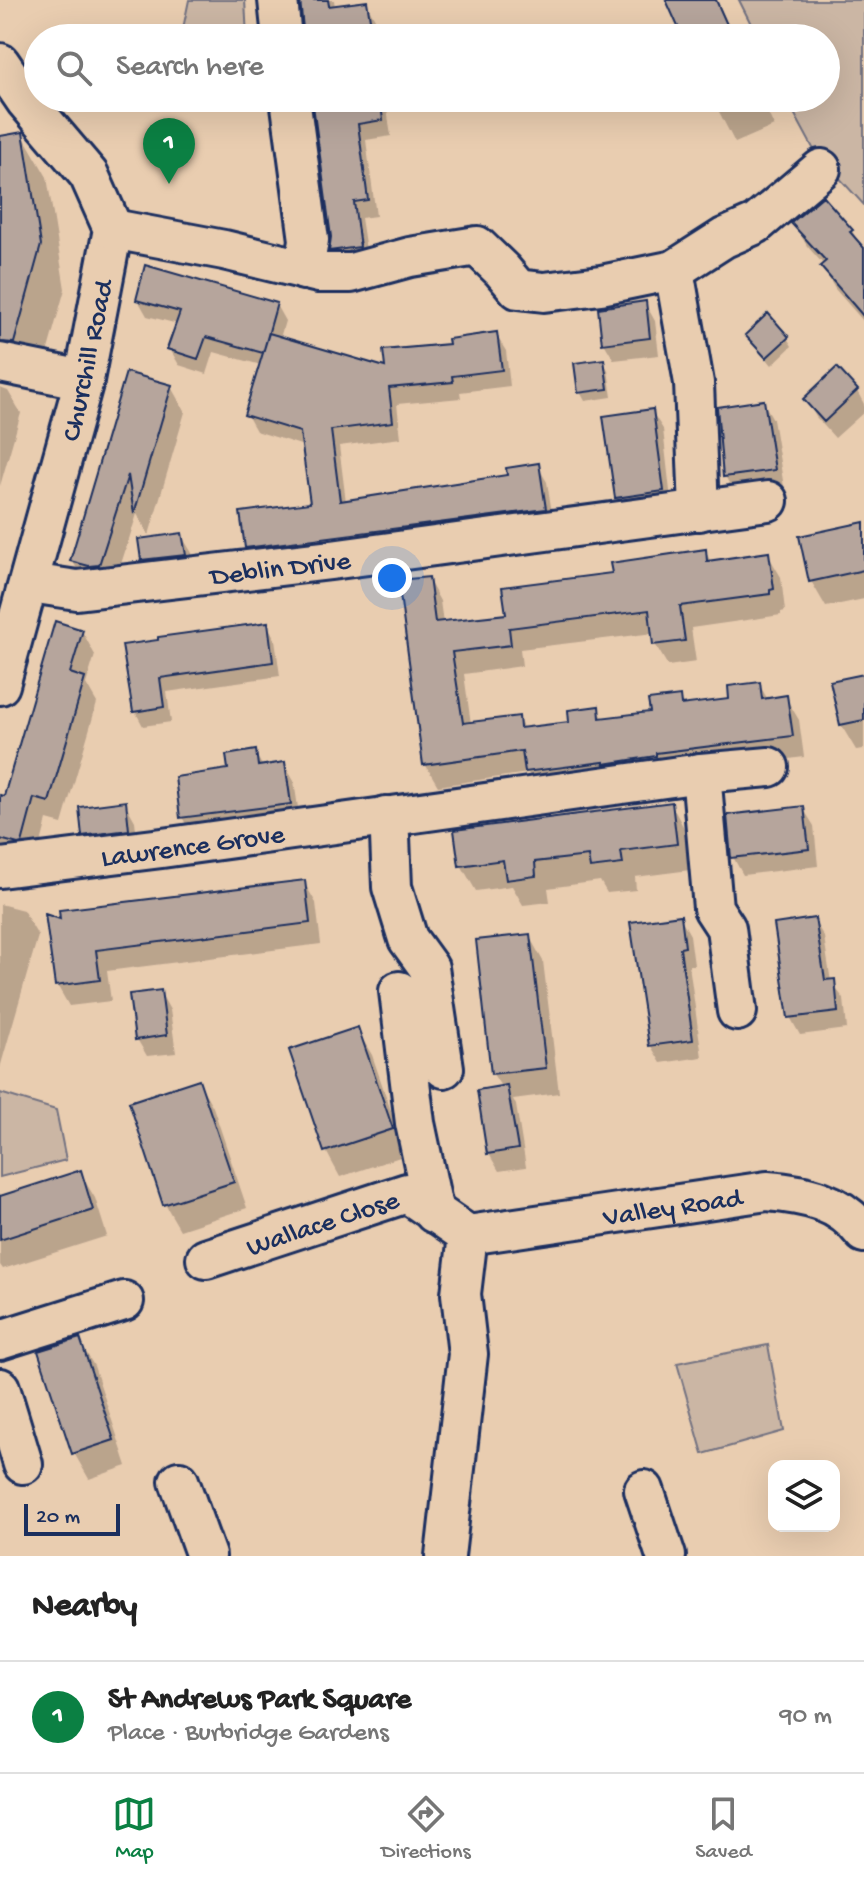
<!DOCTYPE html>
<html lang="en">
<head>
<meta charset="utf-8">
<style>
	body { margin:0; font-family:"Gochi Hand",sans-serif; background:#f6f6f6; color:#222 }
	.controls { position:absolute; right:24px; bottom:24px; display:grid; overflow:hidden; border-radius:16px; box-shadow:0 8px 32px #0002 }
	.controls button { width:72px; height:72px; display:grid; place-items:center; padding:0; border:0; border-bottom:2px solid #e0e0e0; background:#fff; color:#222; font:40px sans-serif }
	.scale { position:absolute; left:24px; bottom:20px; width:96px; box-sizing:border-box; padding-left:8px; border:4px solid #1b2f5e; border-top:0; font-size:22px; line-height:28px; white-space:nowrap; color:#1b2f5e; -webkit-text-stroke:6px #e9cdb0; paint-order:stroke }
	.you { position:absolute; left:392px; top:578px; width:28px; height:28px; margin:-20px; border:6px solid #fff; border-radius:50%; background:#1a73e8; box-shadow:0 0 0 12px #1a73e833 }
	.badge { display:grid; place-items:center; width:52px; height:52px; border-radius:50%; background:#0b8043; color:#fff; font-size:26px; font-weight:700 }
	.pin { position:absolute; translate:-50% -66px; filter:drop-shadow(0 2px 4px #0008) }
	.pin::after { content:''; position:absolute; top:42px; width:28px; height:24px; background:inherit; clip-path:polygon(0 0,100% 0,50% 100%) }
	.list { margin:0; padding:0; list-style:none }
	h2 { display:flex; justify-content:space-between; align-items:center; height:104px; margin:0; padding:0 32px; font-size:34px }
	h2 small { font-size:26px; font-weight:400; color:#767676 }
	.list li { display:grid; grid-template-columns:52px 1fr auto; gap:24px; align-items:center; box-sizing:border-box; height:112px; padding:0 32px; border-top:2px solid #e0e0e0 }
	.list b { display:block; font-size:30px; white-space:nowrap }
	.list p { margin:0; font-size:26px; white-space:nowrap; color:#767676 }
	.list em { font-size:26px; font-style:normal; color:#767676 }
	.icon { flex:none; width:44px; height:44px; fill:none; stroke:currentColor; stroke-width:2; stroke-linecap:round; stroke-linejoin:round }
	.map { position:relative; flex:none; width:864px; height:1556px; overflow:hidden }
	.search { position:absolute; background:#fff; box-shadow:0 8px 32px #0002; left:24px; right:24px; top:24px; height:88px; display:flex; align-items:center; gap:20px; box-sizing:border-box; padding:0 28px; border-radius:44px; color:#767676; font-size:30px }
	.sheet { height:216px; background:#fff }
	nav { display:flex; justify-content:space-around; align-items:center; box-sizing:border-box; height:112px; border-top:2px solid #e0e0e0; background:#fff; font-size:22px; color:#767676 }
	nav a { display:grid; justify-items:center; gap:4px }
	nav .on { color:#0b8043 }
	.map>svg:first-child { display:block }
</style>
</head>
<body>
<div class="map">
<svg width="864" height="1556" viewBox="0 0 864 1556">
	<rect width="100%" height="100%" fill="#e9cdb0"/>
	<filter id="ink" filterUnits="userSpaceOnUse"><feTurbulence type="fractalNoise" baseFrequency=".0125" numOctaves="2"/><feDisplacementMap in="SourceGraphic" scale="16" xChannelSelector="R" yChannelSelector="G"/><feConvolveMatrix kernelMatrix="1 2 1 2 8 2 1 2 1" color-interpolation-filters="sRGB"/></filter>
	<g filter="url(#ink)">
		<!-- green -->
		<path fill="#cbb6a4" stroke="#737281" stroke-width="2" d="M 189,0 L 245,0 L 247,38 L 181,38 Z
			M 739,0 L 864,0 L 864,205 L 814,150 L 786,98 L 826,98 L 826,38 L 758,38 Z
			M 0,1093 L 56,1110 L 66,1160 L 0,1177 Z
			M 768,1345 L 784,1431 L 703,1454 L 677,1363 Z"/>
		<!-- shadow -->
		<path fill="#0003" d="M 302,0 L 334,0 L 335,7 L 366,3 L 375,19 L 378,38 L 306,38 Z
			M 668,0 L 717,0 L 734,38 L 685,38 Z
			M 314,98 L 380,98 L 387,109 L 391,136 L 366,140 L 376,216 L 361,218 L 368,263 L 340,266 L 332,251 L 333,237 Z
			M 712,98 L 761,98 L 774,126 L 735,143 Z
			M 22,134 L 47,177 L 65,289 L 38,385 L 0,375 L 0,138 Z
			M 794,223 L 852,231 L 864,251 L 864,322 L 835,289 L 822,266 L 824,265 L 807,246 Z
			M 138,300 L 276,305 L 285,321 L 280,338 L 387,370 L 451,345 L 496,335 L 506,351 L 510,386 L 460,392 L 461,398 L 397,404 L 401,438 L 339,446 L 346,502 L 509,476 L 537,465 L 547,482 L 554,525 L 256,564 L 247,547 L 312,505 L 304,446 L 256,431 L 247,415 L 261,365 L 214,352 L 207,374 L 179,365 L 170,349 L 178,324 L 147,316 Z
			M 645,303 L 655,321 L 659,355 L 614,360 L 604,343 Z
			M 747,335 L 787,338 L 792,346 L 772,365 Z
			M 603,361 L 608,370 L 612,397 L 585,401 L 580,392 Z
			M 837,370 L 857,391 L 864,404 L 864,412 L 835,438 L 816,417 L 806,399 Z
			M 171,387 L 185,412 L 149,535 L 137,514 L 113,589 L 86,585 L 72,560 Z
			M 0,388 L 8,391 L 21,413 L 0,486 Z
			M 763,402 L 773,419 L 784,487 L 735,494 L 725,476 Z
			M 652,412 L 663,429 L 672,509 L 627,515 L 616,497 Z
			M 864,525 L 864,599 L 826,607 L 811,581 Z
			M 181,535 L 192,553 L 194,572 L 153,577 L 143,560 Z
			M 705,551 L 711,562 L 768,555 L 781,577 L 785,611 L 781,612 L 781,615 L 691,628 L 696,662 L 668,666 L 655,644 L 654,633 L 520,649 L 522,666 L 464,674 L 471,724 L 518,718 L 524,729 L 571,723 L 598,708 L 604,720 L 652,714 L 679,698 L 684,706 L 731,700 L 759,684 L 768,700 L 786,698 L 799,720 L 804,757 L 540,793 L 528,773 L 438,786 L 425,764 L 428,579 L 440,601 L 443,623 L 508,615 L 614,575 Z
			M 267,624 L 275,639 L 280,676 L 167,692 L 171,722 L 143,726 L 135,711 L 125,647 Z
			M 82,631 L 95,655 L 86,684 L 97,703 L 62,824 L 47,820 L 35,866 L 7,860 L 0,847 L 0,816 Z
			M 864,676 L 864,749 L 856,750 L 841,725 Z
			M 255,753 L 263,767 L 284,764 L 294,781 L 300,821 L 192,835 L 182,817 L 230,771 Z
			M 125,803 L 135,821 L 138,847 L 94,853 L 84,835 Z
			M 671,804 L 685,830 L 690,870 L 635,877 L 636,890 L 607,893 L 600,881 L 548,888 L 550,902 L 523,905 L 512,886 L 476,891 L 461,865 Z
			M 803,808 L 814,826 L 818,866 L 743,875 L 733,857 Z
			M 304,882 L 316,903 L 321,944 L 107,971 L 111,1001 L 69,1006 L 57,985 L 63,922 Z
			M 0,904 L 23,910 L 38,936 L 0,1068 Z
			M 680,917 L 690,935 L 694,965 L 689,965 L 702,1057 L 661,1063 L 651,1046 Z
			M 814,920 L 824,937 L 831,982 L 844,999 L 847,1029 L 800,1035 L 790,1017 Z
			M 529,936 L 543,961 L 559,1093 L 513,1099 L 516,1105 L 526,1167 L 499,1171 L 489,1154 L 502,1088 L 493,1074 Z
			M 160,992 L 170,1010 L 176,1053 L 147,1056 L 137,1039 Z
			M 357,1030 L 372,1055 L 406,1155 L 340,1177 L 326,1151 L 291,1051 Z
			M 198,1081 L 213,1107 L 247,1208 L 180,1230 L 165,1204 L 132,1103 Z
			M 80,1173 L 95,1198 L 107,1236 L 3,1269 L 0,1265 L 0,1198 Z
			M 79,1340 L 94,1366 L 127,1466 L 89,1479 L 74,1453 Z"/>
		<!-- building -->
		<path fill="#b6a59c" stroke="#1b2f5e" stroke-width="2" d="M 300,0 L 328,0 L 329,6 L 367,1 L 372,32 L 328,38 L 304,38 Z
			M 666,0 L 716,0 L 733,38 L 683,38 Z
			M 312,98 L 380,98 L 383,120 L 358,124 L 368,200 L 354,202 L 360,247 L 329,251 L 331,237 Z
			M 23,132 L 41,245 L 14,343 L 0,342 L 0,136 Z
			M 823,196 L 853,230 L 850,232 L 864,248 L 864,317 L 820,266 L 826,261 L 791,223 Z
			M 145,265 L 277,303 L 263,353 L 206,337 L 198,359 L 167,349 L 180,312 L 136,300 Z
			M 646,301 L 650,338 L 602,344 L 598,308 Z
			M 768,313 L 789,337 L 766,358 L 745,335 Z
			M 497,332 L 502,370 L 452,376 L 453,382 L 389,388 L 393,422 L 331,430 L 340,501 L 507,475 L 506,468 L 539,463 L 546,509 L 245,548 L 240,512 L 310,503 L 300,432 L 244,415 L 269,333 L 385,367 L 383,350 L 449,344 L 448,339 Z
			M 604,359 L 608,389 L 578,393 L 574,363 Z
			M 837,367 L 858,390 L 824,422 L 803,399 Z
			M 126,372 L 172,385 L 134,514 L 128,475 L 99,565 L 89,566 L 70,561 Z
			M 764,400 L 775,470 L 723,477 L 717,407 Z
			M 653,409 L 664,491 L 615,498 L 603,416 Z
			M 864,522 L 864,570 L 809,582 L 799,536 Z
			M 182,533 L 186,555 L 141,560 L 138,539 Z
			M 706,549 L 707,561 L 769,552 L 774,589 L 770,590 L 770,594 L 680,606 L 685,641 L 653,645 L 649,610 L 509,628 L 511,645 L 452,652 L 463,723 L 519,716 L 520,728 L 569,722 L 568,710 L 599,706 L 600,718 L 650,712 L 648,700 L 680,696 L 681,705 L 729,699 L 728,686 L 760,682 L 762,699 L 787,695 L 793,736 L 656,753 L 656,756 L 604,764 L 604,762 L 525,772 L 522,751 L 423,765 L 398,580 L 429,577 L 435,622 L 506,614 L 502,587 L 612,573 L 610,563 Z
			M 55,621 L 83,630 L 70,673 L 85,678 L 49,802 L 34,798 L 22,843 L 18,844 L 0,839 L 0,795 L 4,796 Z
			M 268,622 L 273,662 L 160,678 L 164,707 L 133,712 L 122,645 L 158,640 L 158,637 Z
			M 864,674 L 864,720 L 840,725 L 830,681 Z
			M 256,750 L 258,766 L 285,762 L 291,804 L 180,818 L 175,777 L 228,769 L 226,755 Z
			M 126,801 L 129,830 L 82,836 L 79,807 Z
			M 672,802 L 677,844 L 621,851 L 623,864 L 590,868 L 588,856 L 535,862 L 536,876 L 506,880 L 503,860 L 459,866 L 454,830 Z
			M 804,806 L 809,849 L 731,858 L 727,815 Z
			M 305,880 L 310,923 L 96,950 L 100,980 L 55,986 L 45,914 L 60,919 L 59,910 Z
			M 681,915 L 685,947 L 680,948 L 693,1040 L 649,1046 L 630,922 Z
			M 815,918 L 825,980 L 835,979 L 838,1012 L 788,1018 L 774,924 Z
			M 530,934 L 546,1068 L 491,1074 L 476,940 Z
			M 161,990 L 167,1035 L 135,1040 L 129,994 Z
			M 358,1027 L 393,1129 L 324,1152 L 289,1050 Z
			M 199,1079 L 234,1182 L 163,1205 L 129,1102 Z
			M 507,1085 L 518,1149 L 487,1154 L 477,1090 Z
			M 81,1170 L 93,1210 L 0,1240 L 0,1196 Z
			M 80,1338 L 114,1440 L 72,1454 L 38,1351 Z"/>
		<g fill="none" stroke-linecap="round" stroke-linejoin="round">
			<!-- minor casing -->
			<g stroke="#1b2f5e" stroke-width="44">
				<g id="minor">
					<path d="M 278,0 L 282,38"/>
					<path d="M 0,63 L 26,101 L 89,175 L 113,229 L 84,380 L 0,685"/>
					<path d="M 290,98 L 309,240 L 304,270"/>
					<path d="M 113,229 L 224,250 L 319,273 L 351,273 L 410,257 L 477,246 L 502,270 L 518,289 L 544,292 L 601,285 L 674,270 L 724,238 L 756,224 L 821,169"/>
					<path d="M 674,270 L 694,383 L 699,511"/>
					<path d="M 0,363 L 84,380"/>
					<path id="s1" d="M 30,583 L 77,590 L 331,560 L 768,501"/>
					<path d="M 701,773 L 713,908 L 726,928 L 737,1011"/>
					<path d="M 386,816 L 390,836 L 392,887 L 408,939 L 429,968 L 444,1068"/>
					<path id="s2" d="M 0,868 L 162,848 L 701,773 L 769,767"/>
					<path d="M 399,991 L 415,1123 L 434,1213"/>
					<path id="s3" d="M 206,1259 L 407,1193 L 468,1235 L 767,1191 C 805,1194 840,1201 864,1233"/>
					<path d="M 0,1340 L 124,1301"/>
					<path d="M 0,1388 L 23,1464"/>
					<path d="M 179,1481 L 206,1556"/>
					<path d="M 644,1490 L 666,1556"/>
					<path d="M 445,1556 L 468,1354 L 461,1294 L 468,1235"/>
				</g>
			</g>
			<!-- minor -->
			<use href="#minor" stroke="#e9cdb0" stroke-width="38"/>
		</g>
	</g>
	<g text-anchor="middle" stroke-width="6" stroke-linejoin="round" paint-order="stroke">
		<!-- street labels -->
		<g font-size="28" fill="#1b2f5e" stroke="#e9cdb0">
			<text transform="translate(85 360) rotate(-78)" y="10">Churchill Road</text>
			<text dy="10" stroke="none"><textPath href="#s1" startOffset="252">Deblin Drive</textPath></text>
			<text dy="10" stroke="none"><textPath href="#s2" startOffset="194">Lawrence Grove</textPath></text>
			<text dy="10" stroke="none"><textPath href="#s3" startOffset="492">Valley Road</textPath></text>
			<text dy="10" stroke="none"><textPath href="#s3" startOffset="122">Wallace Close</textPath></text>
		</g>
	</g>
</svg>
<div class="controls">
<button><svg class="icon" aria-label="layers" viewBox="0 0 24 24"><path d="M12 4l9 5-9 5-9-5zM3 14l9 5 9-5"/></svg></button>
</div>
<div class="scale">20 m</div>
<div class="you"></div>
<div class="pin badge" style="left:169px;top:184px">1</div>
<div class="search"><svg class="icon" aria-label="search" viewBox="0 0 24 24"><circle cx="10" cy="10" r="6"/><path d="M15 15l6 6"/></svg>Search here</div>
</div>
<section class="sheet">
<h2>Nearby<small></small></h2>
<ul class="list">
<li><span class="badge">1</span><div><b>St Andrews Park Square</b><p>Place · Burbridge Gardens</p></div><em>90 m</em></li>
</ul>
</section>
<nav>
<a class="on"><svg class="icon" aria-label="map" viewBox="0 0 24 24"><path d="M3 6l6-2 6 2 6-2v14l-6 2-6-2-6 2zM9 4v14M15 6v14"/></svg>Map</a>
<a><svg class="icon" aria-label="directions" viewBox="0 0 24 24"><path d="M12 3l9 9-9 9-9-9zM9 14v-3h6M13 9l2 2-2 2"/></svg>Directions</a>
<a><svg class="icon" aria-label="saved" viewBox="0 0 24 24"><path d="M7 4h10v16l-5-4-5 4z"/></svg>Saved</a>
</nav>
</body>
</html>
